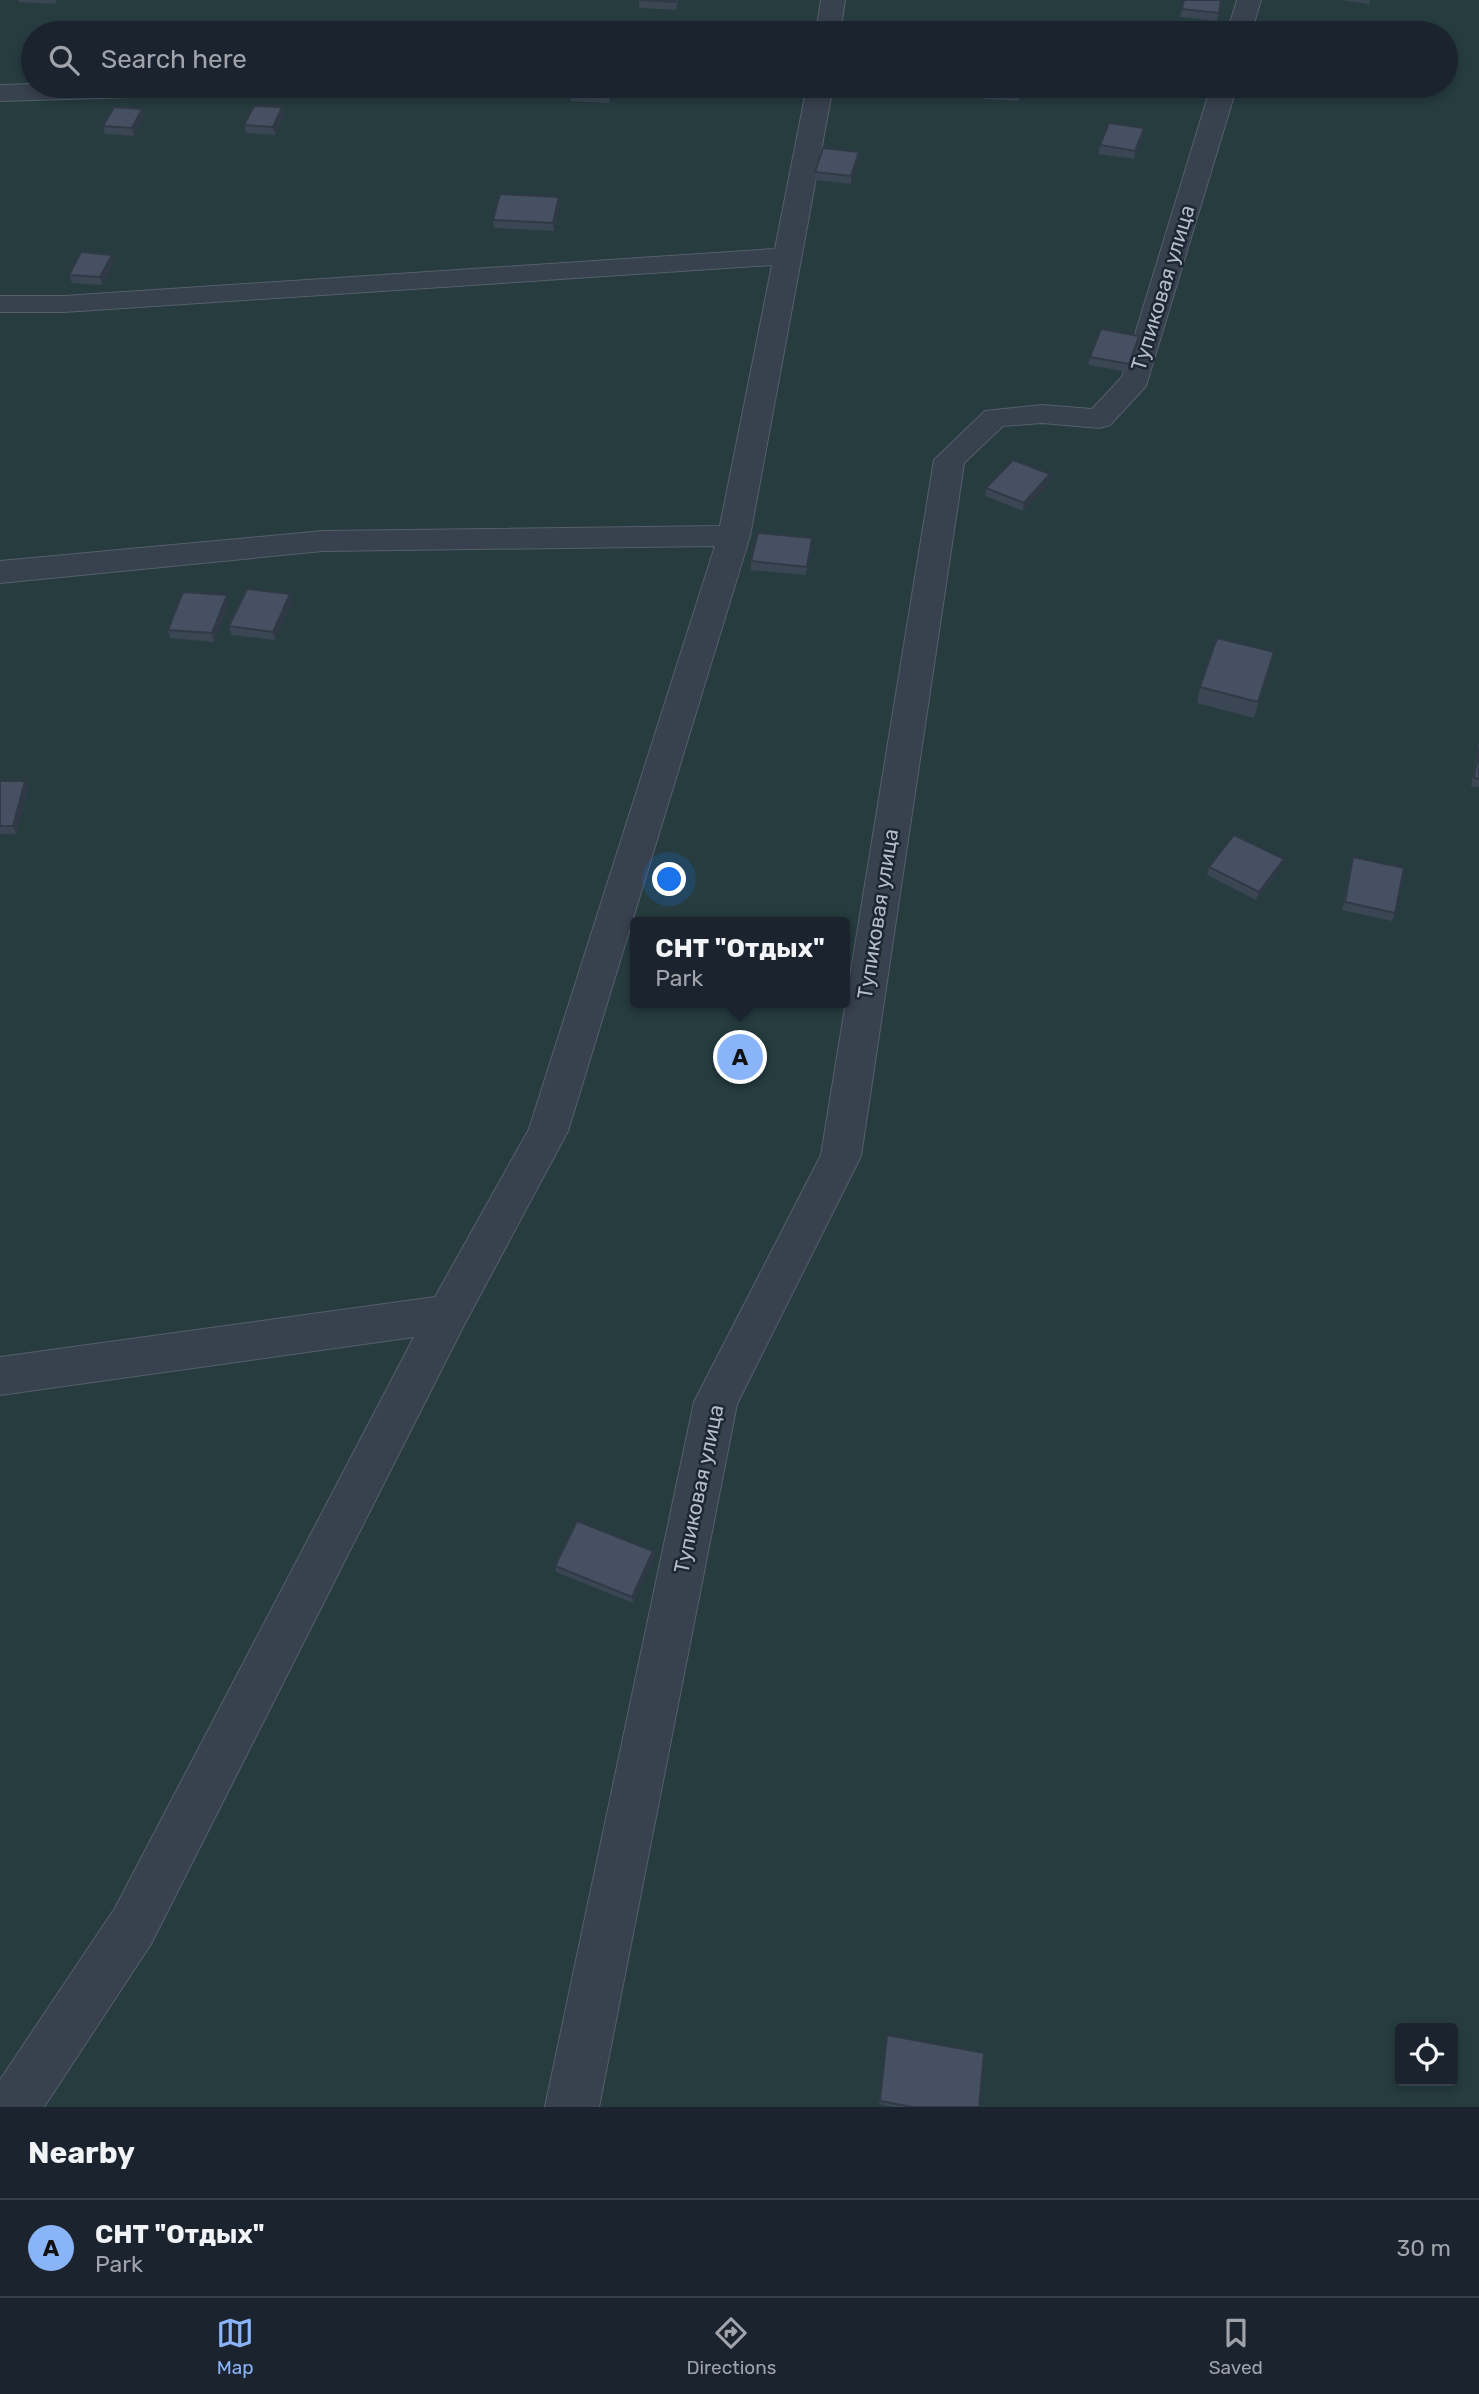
<!DOCTYPE html>
<html lang="en">
<head>
<meta charset="utf-8">
<style>
	body { margin:0; font-family:Rubik,sans-serif; background:#242b36; color:#f1f3f6 }
	.controls { position:absolute; right:21px; bottom:21px; display:grid; overflow:hidden; border-radius:7px; box-shadow:0 4px 10px #0003 }
	.controls button { width:63px; height:63px; display:grid; place-items:center; padding:0; border:0; border-bottom:2px solid #39404a; background:#1b232e; color:#f1f3f6; font:35px sans-serif }
	.you { position:absolute; left:670px; top:880px; width:24px; height:24px; margin:-18px; border:5px solid #fff; border-radius:50%; background:#1a73e8; box-shadow:0 0 0 10px #1a73e833 }
	.badge { display:grid; place-items:center; width:46px; height:46px; border-radius:50%; background:#8ab4f8; color:#111; font-size:23px; font-weight:700 }
	.pin { position:absolute; translate:-50% -50%; border:4px solid #fff; box-shadow:0 2px 7px #0006 }
	.popup { position:absolute; left:630px; top:917px; width:220px; height:91px; box-sizing:border-box; display:grid; place-content:center; border-radius:7px; background:#1b232e; filter:drop-shadow(0 2px 5px #0005); font-size:23px; white-space:nowrap; color:#a0a4aa }
	.popup b { font-size:26px; color:#f1f3f6 }
	.popup::after { content:''; position:absolute; left:50%; top:100%; margin-left:-14px; border:14px solid transparent; border-top-color:#1b232e }
	.list { margin:0; padding:0; list-style:none }
	h2 { display:flex; justify-content:space-between; align-items:center; height:91px; margin:0; padding:0 28px; font-size:30px }
	h2 small { font-size:23px; font-weight:400; color:#a0a4aa }
	.list li { display:grid; grid-template-columns:46px 1fr auto; gap:21px; align-items:center; box-sizing:border-box; height:98px; padding:0 28px; border-top:2px solid #39404a }
	.list b { display:block; font-size:26px; white-space:nowrap }
	.list p { margin:0; font-size:23px; white-space:nowrap; color:#a0a4aa }
	.list em { font-size:23px; font-style:normal; color:#a0a4aa }
	.icon { flex:none; width:38px; height:38px; fill:none; stroke:currentColor; stroke-width:2; stroke-linecap:round; stroke-linejoin:round }
	.map { position:relative; flex:none; width:1479px; height:2107px; overflow:hidden }
	.search { position:absolute; background:#1b232e; box-shadow:0 4px 10px #0003; left:21px; right:21px; top:21px; height:77px; display:flex; align-items:center; gap:18px; box-sizing:border-box; padding:0 24px; border-radius:38px; color:#a0a4aa; font-size:26px }
	.sheet { height:189px; background:#1b232e }
	nav { display:flex; justify-content:space-around; align-items:center; box-sizing:border-box; height:98px; border-top:2px solid #39404a; background:#1b232e; font-size:19px; color:#a0a4aa }
	nav a { display:grid; justify-items:center; gap:4px }
	nav .on { color:#8ab4f8 }
	.map>svg:first-child { display:block }
</style>
</head>
<body>
<div class="map">
<svg width="1479" height="2107" viewBox="0 0 1479 2107">
	<rect width="100%" height="100%" fill="#242f3e"/>
	<!-- green -->
	<path fill="#263c3f" fill-rule="evenodd" d="M 0,0 L 1479,0 L 1479,2107 L 0,2107 ZM 33,33 L 1446,33 L 1446,86 L 33,86 ZM 635,922 L 845,922 L 845,1003 L 635,1003 ZM 1400,2028 L 1453,2028 L 1453,2081 L 1400,2081 Z"/>
	<g fill="none" stroke-linecap="round" stroke-linejoin="round">
		<!-- minor casing -->
		<g stroke="#565f6c" stroke-width="2">
			<path id="minor" d="M 821,0 L 845,0 L 840,33 L 816,33 Z
				M 1237,0 L 1261,0 L 1251,33 L 1227,33 Z
				M 0,85 L 33,84 L 245,86 L 241,91 L 232,94 L 0,101 Z
				M 807,86 L 833,86 L 750,536 L 568,1131 L 463,1327 L 151,1944 L 44,2107 L 0,2107 L 0,2080 L 115,1908 L 414,1337 L 0,1395 L 0,1357 L 435,1297 L 529,1129 L 715,546 L 323,551 L 0,583 L 0,561 L 323,531 L 720,526 L 772,265 L 64,312 L 0,312 L 0,296 L 64,296 L 775,249 Z
				M 1211,86 L 1237,86 L 1146,386 L 1110,425 L 1099,428 L 1042,423 L 1003,426 L 964,463 L 861,1156 L 737,1404 L 599,2107 L 545,2107 L 694,1402 L 821,1155 L 934,460 L 985,411 L 1042,405 L 1092,409 L 1122,377 Z"/>
		</g>
		<!-- minor -->
		<use href="#minor" fill="#38414e" fill-rule="evenodd"/>
	</g>
	<!-- wall -->
	<path fill="#3b4654" d="M 19,0 L 57,0 L 55,4 L 19,2 Z
		M 639,0 L 678,0 L 676,10 L 639,8 Z
		M 1184,0 L 1221,0 L 1217,21 L 1180,17 Z
		M 1341,0 L 1370,0 L 1369,4 Z
		M 613,86 L 609,103 L 571,101 L 570,93 Z
		M 985,86 L 1021,86 L 1019,101 L 985,99 Z
		M 142,109 L 144,117 L 134,136 L 105,134 L 103,126 Z
		M 284,115 L 275,135 L 246,133 L 244,125 Z
		M 1143,136 L 1134,159 L 1098,154 L 1100,145 Z
		M 859,152 L 858,160 L 851,184 L 815,180 L 815,172 Z
		M 559,197 L 560,205 L 554,231 L 494,228 L 493,220 Z
		M 114,263 L 102,285 L 72,283 L 69,275 Z
		M 1138,344 L 1128,372 L 1088,365 L 1090,357 Z
		M 1049,483 L 1023,511 L 985,496 L 986,488 Z
		M 812,538 L 812,547 L 806,575 L 751,570 L 751,561 Z
		M 292,602 L 275,640 L 231,635 L 229,626 Z
		M 229,603 L 214,642 L 170,638 L 168,630 Z
		M 1274,652 L 1254,718 L 1197,703 L 1200,687 Z
		M 1479,741 L 1479,787 L 1471,786 Z
		M 0,781 L 25,781 L 28,789 L 16,834 L 0,834 Z
		M 1353,857 L 1395,913 L 1392,921 L 1342,910 L 1351,865 Z
		M 1284,859 L 1281,867 L 1256,900 L 1207,875 L 1209,867 Z
		M 653,1551 L 654,1557 L 633,1603 L 556,1572 L 555,1566 Z
		M 886,2039 L 979,2107 L 893,2107 L 879,2104 Z"/>
	<!-- shaded-wall -->
	<path fill="#303945" d="M 611,86 L 613,86 L 609,103 L 609,95 Z
		M 282,107 L 284,115 L 275,135 L 273,127 Z
		M 142,109 L 144,117 L 134,136 L 132,128 Z
		M 1144,128 L 1143,136 L 1134,159 L 1135,151 Z
		M 859,152 L 858,160 L 851,184 L 851,176 Z
		M 559,197 L 560,205 L 554,231 L 553,223 Z
		M 112,255 L 114,263 L 102,285 L 100,277 Z
		M 1139,336 L 1138,344 L 1128,372 L 1129,364 Z
		M 1050,474 L 1049,483 L 1023,511 L 1024,503 Z
		M 812,538 L 812,547 L 806,575 L 807,567 Z
		M 290,594 L 292,602 L 275,640 L 273,632 Z
		M 227,595 L 229,603 L 214,642 L 212,633 Z
		M 25,781 L 28,789 L 16,834 L 13,826 Z
		M 1284,859 L 1281,867 L 1256,900 L 1259,892 Z
		M 653,1551 L 654,1557 L 633,1603 L 632,1597 Z"/>
	<!-- building -->
	<path fill="#455162" stroke="#303945" stroke-width="2" d="M 639,0 L 676,0 L 676,2 Z
		M 1184,0 L 1221,0 L 1219,13 L 1182,9 Z
		M 767,22 L 805,24 L 803,33 L 765,33 Z
		M 511,29 L 512,33 L 474,33 L 474,30 Z
		M 572,86 L 611,86 L 609,95 L 570,93 Z
		M 986,86 L 1021,86 L 1020,93 L 986,91 Z
		M 254,106 L 282,107 L 273,127 L 244,125 Z
		M 114,107 L 142,109 L 132,128 L 103,126 Z
		M 1109,123 L 1144,128 L 1135,151 L 1100,145 Z
		M 823,148 L 859,152 L 851,176 L 815,172 Z
		M 500,194 L 559,197 L 553,223 L 493,220 Z
		M 81,252 L 112,255 L 100,277 L 69,275 Z
		M 1101,329 L 1139,336 L 1129,364 L 1090,357 Z
		M 1013,460 L 1050,474 L 1024,503 L 986,488 Z
		M 758,533 L 812,538 L 807,567 L 751,561 Z
		M 247,589 L 290,594 L 273,632 L 229,626 Z
		M 183,592 L 227,595 L 212,633 L 168,630 Z
		M 1217,638 L 1274,652 L 1258,702 L 1200,687 Z
		M 1479,748 L 1479,779 L 1474,778 Z
		M 0,781 L 25,781 L 13,826 L 0,826 Z
		M 1234,835 L 1284,859 L 1259,892 L 1209,867 Z
		M 1353,857 L 1404,868 L 1395,913 L 1345,902 Z
		M 577,1521 L 653,1551 L 632,1597 L 555,1566 Z
		M 887,2035 L 984,2053 L 979,2107 L 912,2107 L 880,2101 Z"/>
	<g text-anchor="middle" stroke-width="5" stroke-linejoin="round" paint-order="stroke">
		<!-- street labels -->
		<g font-size="21" fill="#b4bcc9" stroke="#1d2633">
			<text transform="translate(1163 288) rotate(-73)" y="7">Тупиковая улица</text>
			<text transform="translate(878 914) rotate(-81)" y="7">Тупиковая улица</text>
			<text transform="translate(699 1489) rotate(-78)" y="7">Тупиковая улица</text>
		</g>
	</g>
</svg>
<div class="controls">
<button><svg class="icon" aria-label="locate" viewBox="0 0 24 24"><circle cx="12" cy="12" r="6"/><path d="M12 2v4M12 18v4M2 12h4M18 12h4"/></svg></button>
</div>
<div class="you"></div>
<div class="pin badge" style="left:740px;top:1057px">A</div>
<div class="popup"><b>СНТ &quot;Отдых&quot;</b>Park</div>
<div class="search"><svg class="icon" aria-label="search" viewBox="0 0 24 24"><circle cx="10" cy="10" r="6"/><path d="M15 15l6 6"/></svg>Search here</div>
</div>
<section class="sheet">
<h2>Nearby<small></small></h2>
<ul class="list">
<li><span class="badge">A</span><div><b>СНТ &quot;Отдых&quot;</b><p>Park</p></div><em>30 m</em></li>
</ul>
</section>
<nav>
<a class="on"><svg class="icon" aria-label="map" viewBox="0 0 24 24"><path d="M3 6l6-2 6 2 6-2v14l-6 2-6-2-6 2zM9 4v14M15 6v14"/></svg>Map</a>
<a><svg class="icon" aria-label="directions" viewBox="0 0 24 24"><path d="M12 3l9 9-9 9-9-9zM9 14v-3h6M13 9l2 2-2 2"/></svg>Directions</a>
<a><svg class="icon" aria-label="saved" viewBox="0 0 24 24"><path d="M7 4h10v16l-5-4-5 4z"/></svg>Saved</a>
</nav>
</body>
</html>
